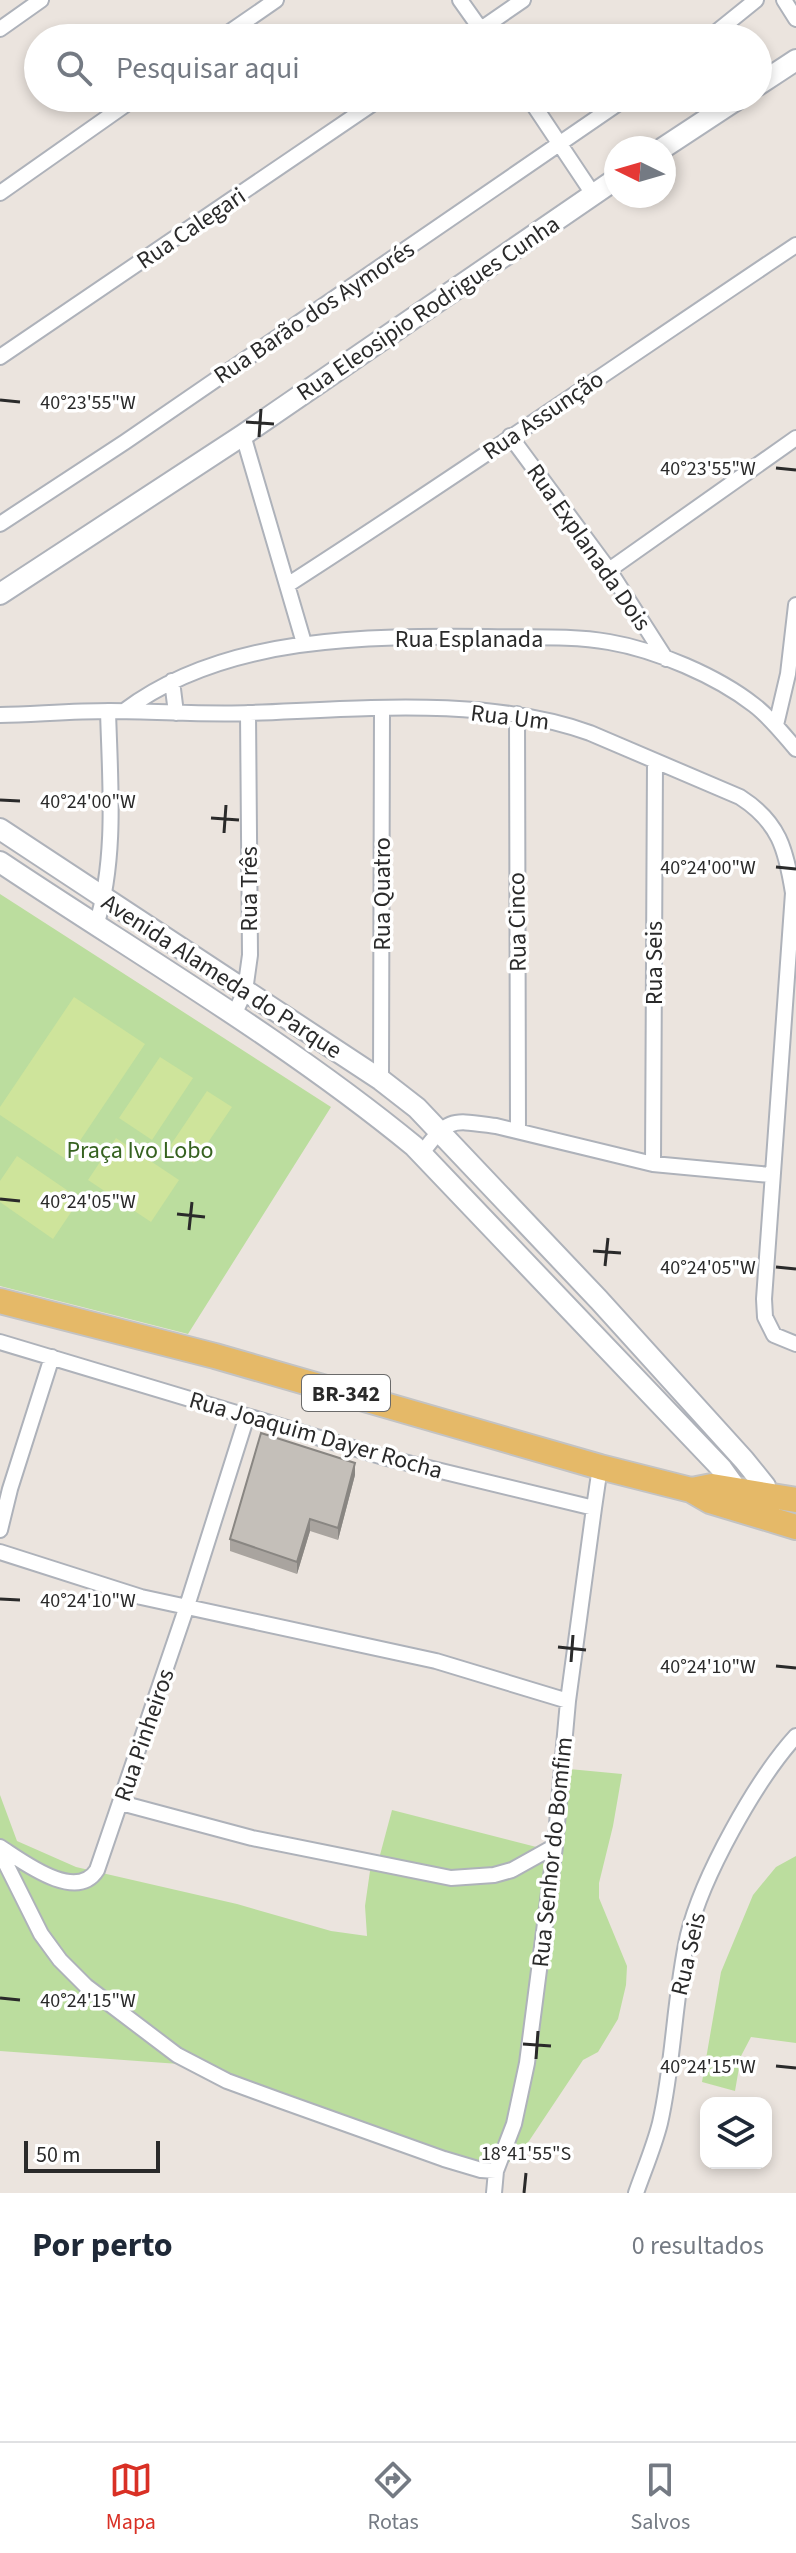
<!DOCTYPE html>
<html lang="pt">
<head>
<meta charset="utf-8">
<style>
	body { margin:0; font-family:"Source Sans 3",sans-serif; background:#f2f2f3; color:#1f2937 }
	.controls { position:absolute; right:24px; bottom:24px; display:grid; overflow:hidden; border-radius:16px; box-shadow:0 4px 12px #0003 }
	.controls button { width:72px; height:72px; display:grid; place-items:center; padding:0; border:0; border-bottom:2px solid #e0e1e3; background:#fff; color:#1f2937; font:40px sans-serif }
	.compass { position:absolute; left:604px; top:136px; width:72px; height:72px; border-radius:50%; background:#fff; box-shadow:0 4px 12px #0003; rotate:275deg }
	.scale { position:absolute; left:24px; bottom:20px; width:136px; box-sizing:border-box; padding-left:8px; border:4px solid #2a2a2a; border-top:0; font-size:22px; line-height:28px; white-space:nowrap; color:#2a2a2a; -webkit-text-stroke:6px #fff; paint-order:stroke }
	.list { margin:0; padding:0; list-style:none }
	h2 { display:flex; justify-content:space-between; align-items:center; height:104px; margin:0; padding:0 32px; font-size:34px }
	h2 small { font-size:26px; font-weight:400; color:#747a83 }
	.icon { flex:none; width:44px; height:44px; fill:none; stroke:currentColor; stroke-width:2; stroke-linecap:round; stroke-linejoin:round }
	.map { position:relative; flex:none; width:796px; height:2193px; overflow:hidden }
	.search { position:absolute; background:#fff; box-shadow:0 4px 12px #0003; left:24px; right:24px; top:24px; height:88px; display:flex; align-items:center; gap:20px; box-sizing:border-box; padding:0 28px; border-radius:44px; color:#747a83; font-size:30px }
	.sheet { height:248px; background:#fff }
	nav { display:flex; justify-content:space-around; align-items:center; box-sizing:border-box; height:112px; border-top:2px solid #e0e1e3; background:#fff; font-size:22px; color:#747a83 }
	nav a { display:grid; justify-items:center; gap:4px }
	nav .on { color:#d93025 }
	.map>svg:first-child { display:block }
</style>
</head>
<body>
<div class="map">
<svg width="796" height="2193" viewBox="0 0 796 2193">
	<rect width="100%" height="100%" fill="#ebe4de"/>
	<!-- green -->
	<path fill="#bbdd9e" d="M 0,894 L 331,1107 L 188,1334 L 0,1286 Z
		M 569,1769 L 622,1774 L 613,1826 L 599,1883 L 599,1898 L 627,1966 L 626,1985 L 618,2019 L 598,2052 L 583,2060 L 529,2141 L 512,2161 L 479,2173 L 179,2064 L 0,2051 L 0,1795 L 17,1841 L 76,1867 L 237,1904 L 331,1931 L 367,1936 L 365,1906 L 370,1871 L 380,1855 L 392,1810 L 556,1852 Z
		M 796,1856 L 796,2043 L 751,2037 L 741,2056 L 735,2091 L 702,2082 L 721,1972 L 753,1895 L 776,1867 Z"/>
	<!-- pitch -->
	<path fill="#cee49b" d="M 74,997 L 145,1044 L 67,1160 L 0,1115 L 0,1107 Z
		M 160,1057 L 193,1078 L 152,1140 L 119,1118 Z
		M 207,1091 L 232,1107 L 194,1163 L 170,1146 Z
		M 116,1138 L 179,1180 L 151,1222 L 88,1180 Z
		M 17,1156 L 80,1199 L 53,1239 L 0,1202 L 0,1181 Z"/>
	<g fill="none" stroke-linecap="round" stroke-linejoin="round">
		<!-- street casing -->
		<g stroke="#aeb2ba" stroke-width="18">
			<path id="street" d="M 460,0 L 487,38
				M 784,0 L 796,19
				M 0,29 L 41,0
				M 221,38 L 276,0
				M 468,38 L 523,0
				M 709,38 L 756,0
				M 529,98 L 593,194
				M 0,193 L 135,98
				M 0,357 L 381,98
				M 243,435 L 304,643
				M 510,436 L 609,570 L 666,659
				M 0,524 L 125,442 L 626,98
				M 609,570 L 796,438
				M 289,584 C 460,474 627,358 796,245
				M 172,681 L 176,713
				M 124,711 C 225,635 367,636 488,637 C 527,638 570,635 609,642 C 656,650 717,676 754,705 C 770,717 783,734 796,749
				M 517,714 L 518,1131
				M 0,715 C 37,714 73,711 110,711 C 157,711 204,715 250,713 C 358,709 487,696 590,733 L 740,797 C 779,822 786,849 793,893 L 764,1299 L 765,1317 L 774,1335 L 796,1344
				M 776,725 L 788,674 L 796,605
				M 96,926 C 117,858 110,782 108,711
				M 234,1015 L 245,991 L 250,955 L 248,713
				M 381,1080 L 382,709
				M 422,1153 C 449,1117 451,1120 496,1126 L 653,1164 L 771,1175
				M 653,1164 L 655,762
				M 0,1342 L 383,1457 L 594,1508 L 600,1467
				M 0,1530 L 10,1489 L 52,1357
				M 0,1552 L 141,1597 L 436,1661 L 568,1701
				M 121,1803 L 252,1838 L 451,1878 L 494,1875 L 512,1870 L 555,1846
				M 0,1847 C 22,1861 76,1903 97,1870 L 187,1606 L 247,1416
				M 0,1852 L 41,1934 L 60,1960 L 86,1986 L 177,2055 L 227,2081 L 279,2100 L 444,2159 L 481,2170 L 496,2171
				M 494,2193 L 496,2171 L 514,2124 L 527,2063 L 555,1846 L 568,1701 L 594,1508
				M 636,2193 C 644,2170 654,2147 660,2123 C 674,2062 674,1997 688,1935 C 702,1877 756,1780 796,1736"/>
		</g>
		<!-- secondary casing -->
		<g stroke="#aeb2ba" stroke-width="24">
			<path id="secondary" d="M 758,85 L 796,60
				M 663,148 L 739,98
				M 0,594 L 243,435 L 616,179
				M 0,829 L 381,1080 L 417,1108 L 599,1300 L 744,1460 L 765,1486 L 770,1507
				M 0,862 C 139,955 285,1040 414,1146 L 722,1469 L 735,1487 L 736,1500"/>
		</g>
		<!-- primary casing -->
		<g stroke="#c3c3c3" stroke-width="28">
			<path id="primary" d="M 0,1301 L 215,1356 L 600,1467 L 691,1490 L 710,1501 L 796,1527
				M 692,1490 L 712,1486 L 796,1500"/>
		</g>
		<!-- street -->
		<use href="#street" stroke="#fff" stroke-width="14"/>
		<!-- secondary -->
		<use href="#secondary" stroke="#fff" stroke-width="20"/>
		<!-- primary -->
		<use href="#primary" stroke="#e5b968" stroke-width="24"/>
	</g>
	<!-- wall -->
	<path fill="#a9a49f" d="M 355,1475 L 338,1540 L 310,1531 L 297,1574 L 230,1551 L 230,1539 Z"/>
	<!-- shaded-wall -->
	<path fill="#898682" d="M 355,1463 L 355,1475 L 338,1540 L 338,1528 Z
		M 310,1519 L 310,1531 L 297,1574 L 297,1562 Z"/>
	<!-- building -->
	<path fill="#c4bfb9" stroke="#898682" stroke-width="2" d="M 261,1433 L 355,1463 L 338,1528 L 310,1519 L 297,1562 L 230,1539 Z"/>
	<!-- ticks -->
	<path fill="none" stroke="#2a2a2a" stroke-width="3" d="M 0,400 L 20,402M 246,422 L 274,424M 259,437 L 261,409M 776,468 L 796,470M 0,800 L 20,801M 211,818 L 239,820M 224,833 L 226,805M 776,867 L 796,869M 0,1199 L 20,1201M 177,1214 L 205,1217M 189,1230 L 192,1202M 593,1251 L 621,1253M 605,1266 L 608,1238M 776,1267 L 796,1269M 0,1599 L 20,1600M 558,1647 L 586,1650M 571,1662 L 573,1635M 776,1666 L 796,1668M 0,1998 L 20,2000M 523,2044 L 551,2046M 536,2059 L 538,2031M 776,2066 L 796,2068M 524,2193 L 526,2173"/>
	<g text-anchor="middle" stroke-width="7" stroke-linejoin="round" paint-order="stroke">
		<!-- shield labels -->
		<rect fill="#fff" stroke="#6a6a6a" stroke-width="2" x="302" y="1375" width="88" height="36" rx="6"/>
		<g font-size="22" font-weight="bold" fill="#2a2a2a">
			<text x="346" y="1401">BR-342</text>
		</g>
		<!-- street labels -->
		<g font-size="24" fill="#2a2a2a" stroke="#fff">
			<text transform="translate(191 228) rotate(-34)" y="8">Rua Calegari</text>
			<text transform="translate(428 308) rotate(-34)" y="8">Rua Eleosipio Rodrigues Cunha</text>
			<text transform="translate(314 312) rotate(-34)" y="8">Rua Barão dos Aymorés</text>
			<text transform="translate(543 415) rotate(-34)" y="8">Rua Assunção</text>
			<text transform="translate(589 547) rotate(55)" y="8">Rua Explanada Dois</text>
			<text x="469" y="647">Rua Esplanada</text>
			<text transform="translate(510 717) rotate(7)" y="8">Rua Um</text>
			<text transform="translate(249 889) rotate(-90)" y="8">Rua Três</text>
			<text transform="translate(382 894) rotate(-90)" y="8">Rua Quatro</text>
			<text transform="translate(517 922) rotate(-91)" y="8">Rua Cinco</text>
			<text transform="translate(654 963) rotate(-90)" y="8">Rua Seis</text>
			<text transform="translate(222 976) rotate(33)" y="8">Avenida Alameda do Parque</text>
			<text transform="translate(316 1435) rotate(16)" y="8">Rua Joaquim Dayer Rocha</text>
			<text transform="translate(144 1735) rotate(-71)" y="8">Rua Pinheiros</text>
			<text transform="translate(552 1852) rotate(-84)" y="8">Rua Senhor do Bomfim</text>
			<text transform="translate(688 1954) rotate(-77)" y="8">Rua Seis</text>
		</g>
		<!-- park labels -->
		<g font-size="24" fill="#366220" stroke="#fff">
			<text x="140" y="1158">Praça Ivo Lobo</text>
		</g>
	</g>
	<g font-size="20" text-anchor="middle" fill="#2a2a2a" stroke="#fff" stroke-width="7" stroke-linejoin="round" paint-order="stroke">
		<text x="88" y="409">40°23'55"W</text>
		<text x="708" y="475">40°23'55"W</text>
		<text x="88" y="808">40°24'00"W</text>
		<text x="708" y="874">40°24'00"W</text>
		<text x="88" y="1208">40°24'05"W</text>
		<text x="708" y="1274">40°24'05"W</text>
		<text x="88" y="1607">40°24'10"W</text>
		<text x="708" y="1673">40°24'10"W</text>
		<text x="88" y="2007">40°24'15"W</text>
		<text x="708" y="2073">40°24'15"W</text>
		<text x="526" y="2160">18°41'55"S</text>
	</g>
</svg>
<div class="controls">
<button><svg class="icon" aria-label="layers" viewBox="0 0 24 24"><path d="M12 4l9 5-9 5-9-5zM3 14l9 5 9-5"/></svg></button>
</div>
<svg class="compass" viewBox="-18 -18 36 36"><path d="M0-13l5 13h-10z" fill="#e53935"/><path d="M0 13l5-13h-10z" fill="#747a83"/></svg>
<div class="scale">50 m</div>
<div class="search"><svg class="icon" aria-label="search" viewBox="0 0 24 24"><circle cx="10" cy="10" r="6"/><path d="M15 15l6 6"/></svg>Pesquisar aqui</div>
</div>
<section class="sheet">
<h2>Por perto<small>0 resultados</small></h2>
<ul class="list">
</ul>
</section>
<nav>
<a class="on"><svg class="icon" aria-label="map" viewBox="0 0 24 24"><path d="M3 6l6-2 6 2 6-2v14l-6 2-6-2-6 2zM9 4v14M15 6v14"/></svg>Mapa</a>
<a><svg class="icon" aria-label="directions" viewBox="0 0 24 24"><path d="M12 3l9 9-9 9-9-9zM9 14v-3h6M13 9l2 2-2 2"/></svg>Rotas</a>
<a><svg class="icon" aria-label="saved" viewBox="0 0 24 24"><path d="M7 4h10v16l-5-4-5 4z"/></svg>Salvos</a>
</nav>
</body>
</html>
